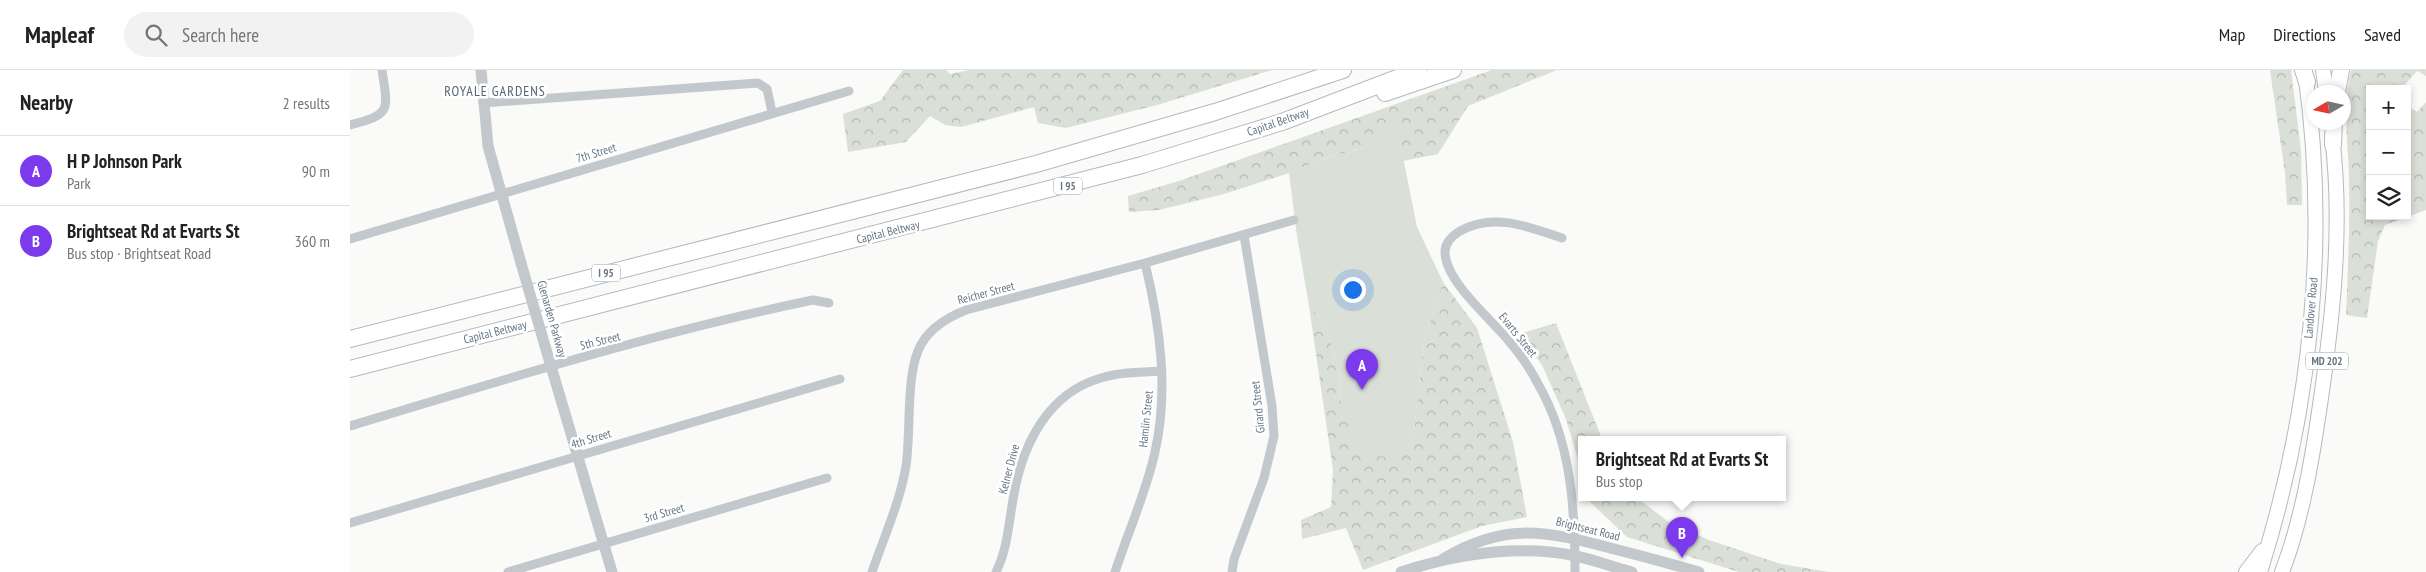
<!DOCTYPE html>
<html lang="en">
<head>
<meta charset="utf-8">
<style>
	body { margin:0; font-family:"PT Sans Narrow",sans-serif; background:#f2f2f2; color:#222 }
	.controls { position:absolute; right:15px; top:15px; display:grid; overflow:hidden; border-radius:0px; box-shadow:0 2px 8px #0003 }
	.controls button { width:45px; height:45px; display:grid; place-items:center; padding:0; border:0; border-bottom:1px solid #e0e0e0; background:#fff; color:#222; font:25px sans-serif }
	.compass { position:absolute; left:1956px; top:15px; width:45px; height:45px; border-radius:50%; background:#fff; box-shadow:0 2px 8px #0003; rotate:261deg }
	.you { position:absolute; left:1002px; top:219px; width:18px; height:18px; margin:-12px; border:4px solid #fff; border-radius:50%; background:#1a73e8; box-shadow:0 0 0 8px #1a73e833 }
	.badge { display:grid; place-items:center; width:32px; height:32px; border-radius:50%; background:#7c3aed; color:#fff; font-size:16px; font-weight:700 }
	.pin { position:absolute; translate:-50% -41px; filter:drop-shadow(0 1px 2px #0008) }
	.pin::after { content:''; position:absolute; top:26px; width:18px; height:15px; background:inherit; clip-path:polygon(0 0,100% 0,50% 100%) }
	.popup { position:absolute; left:1228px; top:366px; width:208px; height:65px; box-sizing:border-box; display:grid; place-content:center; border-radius:0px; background:#fff; filter:drop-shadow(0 1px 4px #0005); font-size:16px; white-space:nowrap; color:#767676 }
	.popup b { font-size:19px; color:#222 }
	.popup::after { content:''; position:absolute; left:50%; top:100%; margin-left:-10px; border:10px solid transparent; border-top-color:#fff }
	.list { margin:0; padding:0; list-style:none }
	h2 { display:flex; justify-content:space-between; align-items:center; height:65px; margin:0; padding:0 20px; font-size:21px }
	h2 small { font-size:16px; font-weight:400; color:#767676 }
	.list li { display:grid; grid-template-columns:32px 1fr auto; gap:15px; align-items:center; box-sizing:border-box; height:70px; padding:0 20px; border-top:1px solid #e0e0e0 }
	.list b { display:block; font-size:19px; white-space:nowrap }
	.list p { margin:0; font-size:16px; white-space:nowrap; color:#767676 }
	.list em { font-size:16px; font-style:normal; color:#767676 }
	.icon { flex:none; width:28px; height:28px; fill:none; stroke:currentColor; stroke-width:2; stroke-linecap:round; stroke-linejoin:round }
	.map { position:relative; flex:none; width:2076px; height:502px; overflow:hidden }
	header { display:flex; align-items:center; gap:30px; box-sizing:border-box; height:70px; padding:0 25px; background:#fff; border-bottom:1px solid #e0e0e0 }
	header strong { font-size:24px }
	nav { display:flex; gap:28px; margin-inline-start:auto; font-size:18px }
	.search { width:350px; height:45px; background:#f2f2f2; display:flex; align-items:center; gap:12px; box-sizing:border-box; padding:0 18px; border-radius:28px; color:#767676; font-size:19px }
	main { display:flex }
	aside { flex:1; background:#fff }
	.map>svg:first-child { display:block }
</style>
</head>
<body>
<header>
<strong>Mapleaf</strong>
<div class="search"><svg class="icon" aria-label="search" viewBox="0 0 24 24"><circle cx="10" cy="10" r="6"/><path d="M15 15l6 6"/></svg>Search here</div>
<nav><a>Map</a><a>Directions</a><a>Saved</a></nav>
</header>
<main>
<aside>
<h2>Nearby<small>2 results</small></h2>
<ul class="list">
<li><span class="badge">A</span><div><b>H P Johnson Park</b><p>Park</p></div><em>90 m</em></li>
<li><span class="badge">B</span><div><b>Brightseat Rd at Evarts St</b><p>Bus stop · Brightseat Road</p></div><em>360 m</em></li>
</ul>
</aside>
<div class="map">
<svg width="2076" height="502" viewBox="0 0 2076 502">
	<defs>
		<pattern id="forest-crowns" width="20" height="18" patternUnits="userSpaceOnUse" patternTransform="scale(1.25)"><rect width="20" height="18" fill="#dadfd7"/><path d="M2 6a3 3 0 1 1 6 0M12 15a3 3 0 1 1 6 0" fill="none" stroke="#b4b9b4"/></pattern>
	</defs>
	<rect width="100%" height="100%" fill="#fafaf8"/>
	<!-- forest -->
	<path fill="url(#forest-crowns)" d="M 553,0 L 596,0 L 600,4 L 619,0 L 922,0 L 807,35 L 716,58 L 688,53 L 684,37 L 611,57 L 595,55 L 580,46 L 556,72 L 498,82 L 493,44 L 530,31 Z
		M 1142,0 L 1207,0 L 1118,36 L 1088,84 L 1053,91 L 1047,57 L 1013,78 L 975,88 L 939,103 L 874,124 L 809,140 L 779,142 L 778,126 L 829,111 Z
		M 1920,0 L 1941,0 L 1951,80 L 1952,135 L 1937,135 L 1935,103 Z
		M 2001,0 L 2076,0 L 2076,6 L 2067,1 L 2051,19 L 2020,19 L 2020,146 L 2057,146 L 2057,36 L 2067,42 L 2076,32 L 2076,140 L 2035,155 L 2028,171 L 2017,248 L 1996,245 C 1998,199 2000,153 1999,107 C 1998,71 1992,35 2001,0 Z
		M 1093,212 L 1127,258 L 1163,372 L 1177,447 L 1132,456 L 1013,500 L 996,458 L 952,469 L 951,450 L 981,437 L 983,400 L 959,236 L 976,253 L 988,298 L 992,338 L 1062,378 L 1074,270 Z
		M 1206,253 L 1252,369 L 1232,369 L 1232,403 L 1216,349 L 1192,295 L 1169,264 Z
		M 1238,427 L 1286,427 L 1320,453 L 1359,470 L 1431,494 L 1479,502 L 1389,502 L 1277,467 L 1240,432 Z"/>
	<!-- green -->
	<path fill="#dadfd7" d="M 1047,57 L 1067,157 L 1093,212 L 1074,270 L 1062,378 L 1048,387 L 1021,386 L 1002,367 L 992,338 L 988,298 L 976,253 L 959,236 L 947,166 L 939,103 L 975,88 L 1013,78 L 1019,65 Z"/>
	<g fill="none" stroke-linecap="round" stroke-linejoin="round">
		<!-- primary casing -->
		<g stroke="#b5babe" stroke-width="16">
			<path id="primary" d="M 1973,0 L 1976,22
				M 1896,502 L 1912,481
				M 1910,502 C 1961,341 1979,169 1955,2
				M 1932,502 C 1952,450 1962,390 1970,335 C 1983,247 1993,155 1982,66"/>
		</g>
		<!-- motorway casing -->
		<g stroke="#b4b9bd" stroke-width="18">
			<path id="motorway" d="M 1953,0 L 1957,12
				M 1987,22 L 1991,0
				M 1035,23 L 1103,0
				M 1983,75 L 1984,52
				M 0,269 L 686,94 L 865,42 L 993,0
				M 0,299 L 792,95 L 932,52 L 1068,0"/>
		</g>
		<!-- minor -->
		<path stroke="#c3c8cc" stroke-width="9" d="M 133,33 L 408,13 L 417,19 L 422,42
			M 0,55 C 42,44 38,41 32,0
			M 1212,168 C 1179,157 1144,142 1110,161 C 1102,166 1095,172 1095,182 C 1095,211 1140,248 1158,270 C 1170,284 1180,298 1188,314 C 1221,371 1225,437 1225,502
			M 0,169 L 499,21
			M 0,356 C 152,310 308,262 463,230 L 479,233
			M 0,453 L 490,309
			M 158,502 L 477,408
			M 522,502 C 534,467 550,432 556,396 C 561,363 556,310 568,281 C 576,260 596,248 616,240 L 795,193 L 944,150
			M 646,502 C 658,479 659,449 664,424 C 673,374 698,323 751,308 C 771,302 792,302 812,301
			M 765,502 C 778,462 796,423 805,382 C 819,320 810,255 795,193
			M 882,502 L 884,489 L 914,408 L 924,366 L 922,336 L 894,165"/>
		<!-- tertiary -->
		<path stroke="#c3c8cc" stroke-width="11" d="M 131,0 L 138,76 L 171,193
			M 195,276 L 262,502
			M 1093,489 C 1156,451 1197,461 1264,479 C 1292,486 1321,494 1349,502
			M 1051,502 C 1107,484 1167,474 1226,486 C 1245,490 1263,497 1282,502"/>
		<!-- primary -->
		<use href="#primary" stroke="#fff" stroke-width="14"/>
		<!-- motorway -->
		<use href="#motorway" stroke="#fff" stroke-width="16"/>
		<!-- tertiary-bridge -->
		<path stroke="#c3c8cc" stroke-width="11" d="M 171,193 L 195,276"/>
	</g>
	<g text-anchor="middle" stroke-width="5" stroke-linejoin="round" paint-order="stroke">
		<!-- shield labels -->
		<g fill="#fff" stroke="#939fa8" stroke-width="1">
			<rect x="704" y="107.5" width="28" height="17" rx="4"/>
			<rect x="242" y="194.5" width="28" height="17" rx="4"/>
			<rect x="1956" y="282.5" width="42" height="17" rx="4"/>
		</g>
		<g font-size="11" font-weight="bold" fill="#657683">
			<text x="718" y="120">I 95</text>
			<text x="256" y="207">I 95</text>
			<text x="1977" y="295">MD 202</text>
		</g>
		<!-- street labels -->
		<g font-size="12" fill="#657683" stroke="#fff">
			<text transform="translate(928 52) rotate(-19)" y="4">Capital Beltway</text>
			<text transform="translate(246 83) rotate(-17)" y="4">7th Street</text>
			<text transform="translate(538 162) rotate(-14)" y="4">Capital Beltway</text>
			<text transform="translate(636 223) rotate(-15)" y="4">Reicher Street</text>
			<text transform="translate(1961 238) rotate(-85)" y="4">Landover Road</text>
			<text transform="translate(202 249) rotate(74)" y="4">Glenarden Parkway</text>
			<text transform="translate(145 262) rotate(-14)" y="4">Capital Beltway</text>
			<text transform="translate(1168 265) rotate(51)" y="4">Evarts Street</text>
			<text transform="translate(250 271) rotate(-14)" y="4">5th Street</text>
			<text transform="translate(908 337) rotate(-96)" y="4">Girard Street</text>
			<text transform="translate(796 349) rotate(-84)" y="4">Hamlin Street</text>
			<text transform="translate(241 369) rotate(-17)" y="4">4th Street</text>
			<text transform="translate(659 399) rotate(-75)" y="4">Kelner Drive</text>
			<text transform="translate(314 443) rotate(-16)" y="4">3rd Street</text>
			<text transform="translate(1238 459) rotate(14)" y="4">Brightseat Road</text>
		</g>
		<!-- neighbourhood labels -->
		<g font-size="14" letter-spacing="1" fill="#57646e" stroke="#fff">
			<text x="145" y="26">ROYALE GARDENS</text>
		</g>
	</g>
</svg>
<div class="controls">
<button>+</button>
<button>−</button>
<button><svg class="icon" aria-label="layers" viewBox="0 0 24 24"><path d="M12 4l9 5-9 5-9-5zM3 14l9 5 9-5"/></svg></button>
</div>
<svg class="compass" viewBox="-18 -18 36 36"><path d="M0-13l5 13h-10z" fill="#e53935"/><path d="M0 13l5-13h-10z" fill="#767676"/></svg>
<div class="you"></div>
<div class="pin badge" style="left:1012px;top:320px">A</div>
<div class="pin badge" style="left:1332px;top:488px">B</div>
<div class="popup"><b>Brightseat Rd at Evarts St</b>Bus stop</div>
</div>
</main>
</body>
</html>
